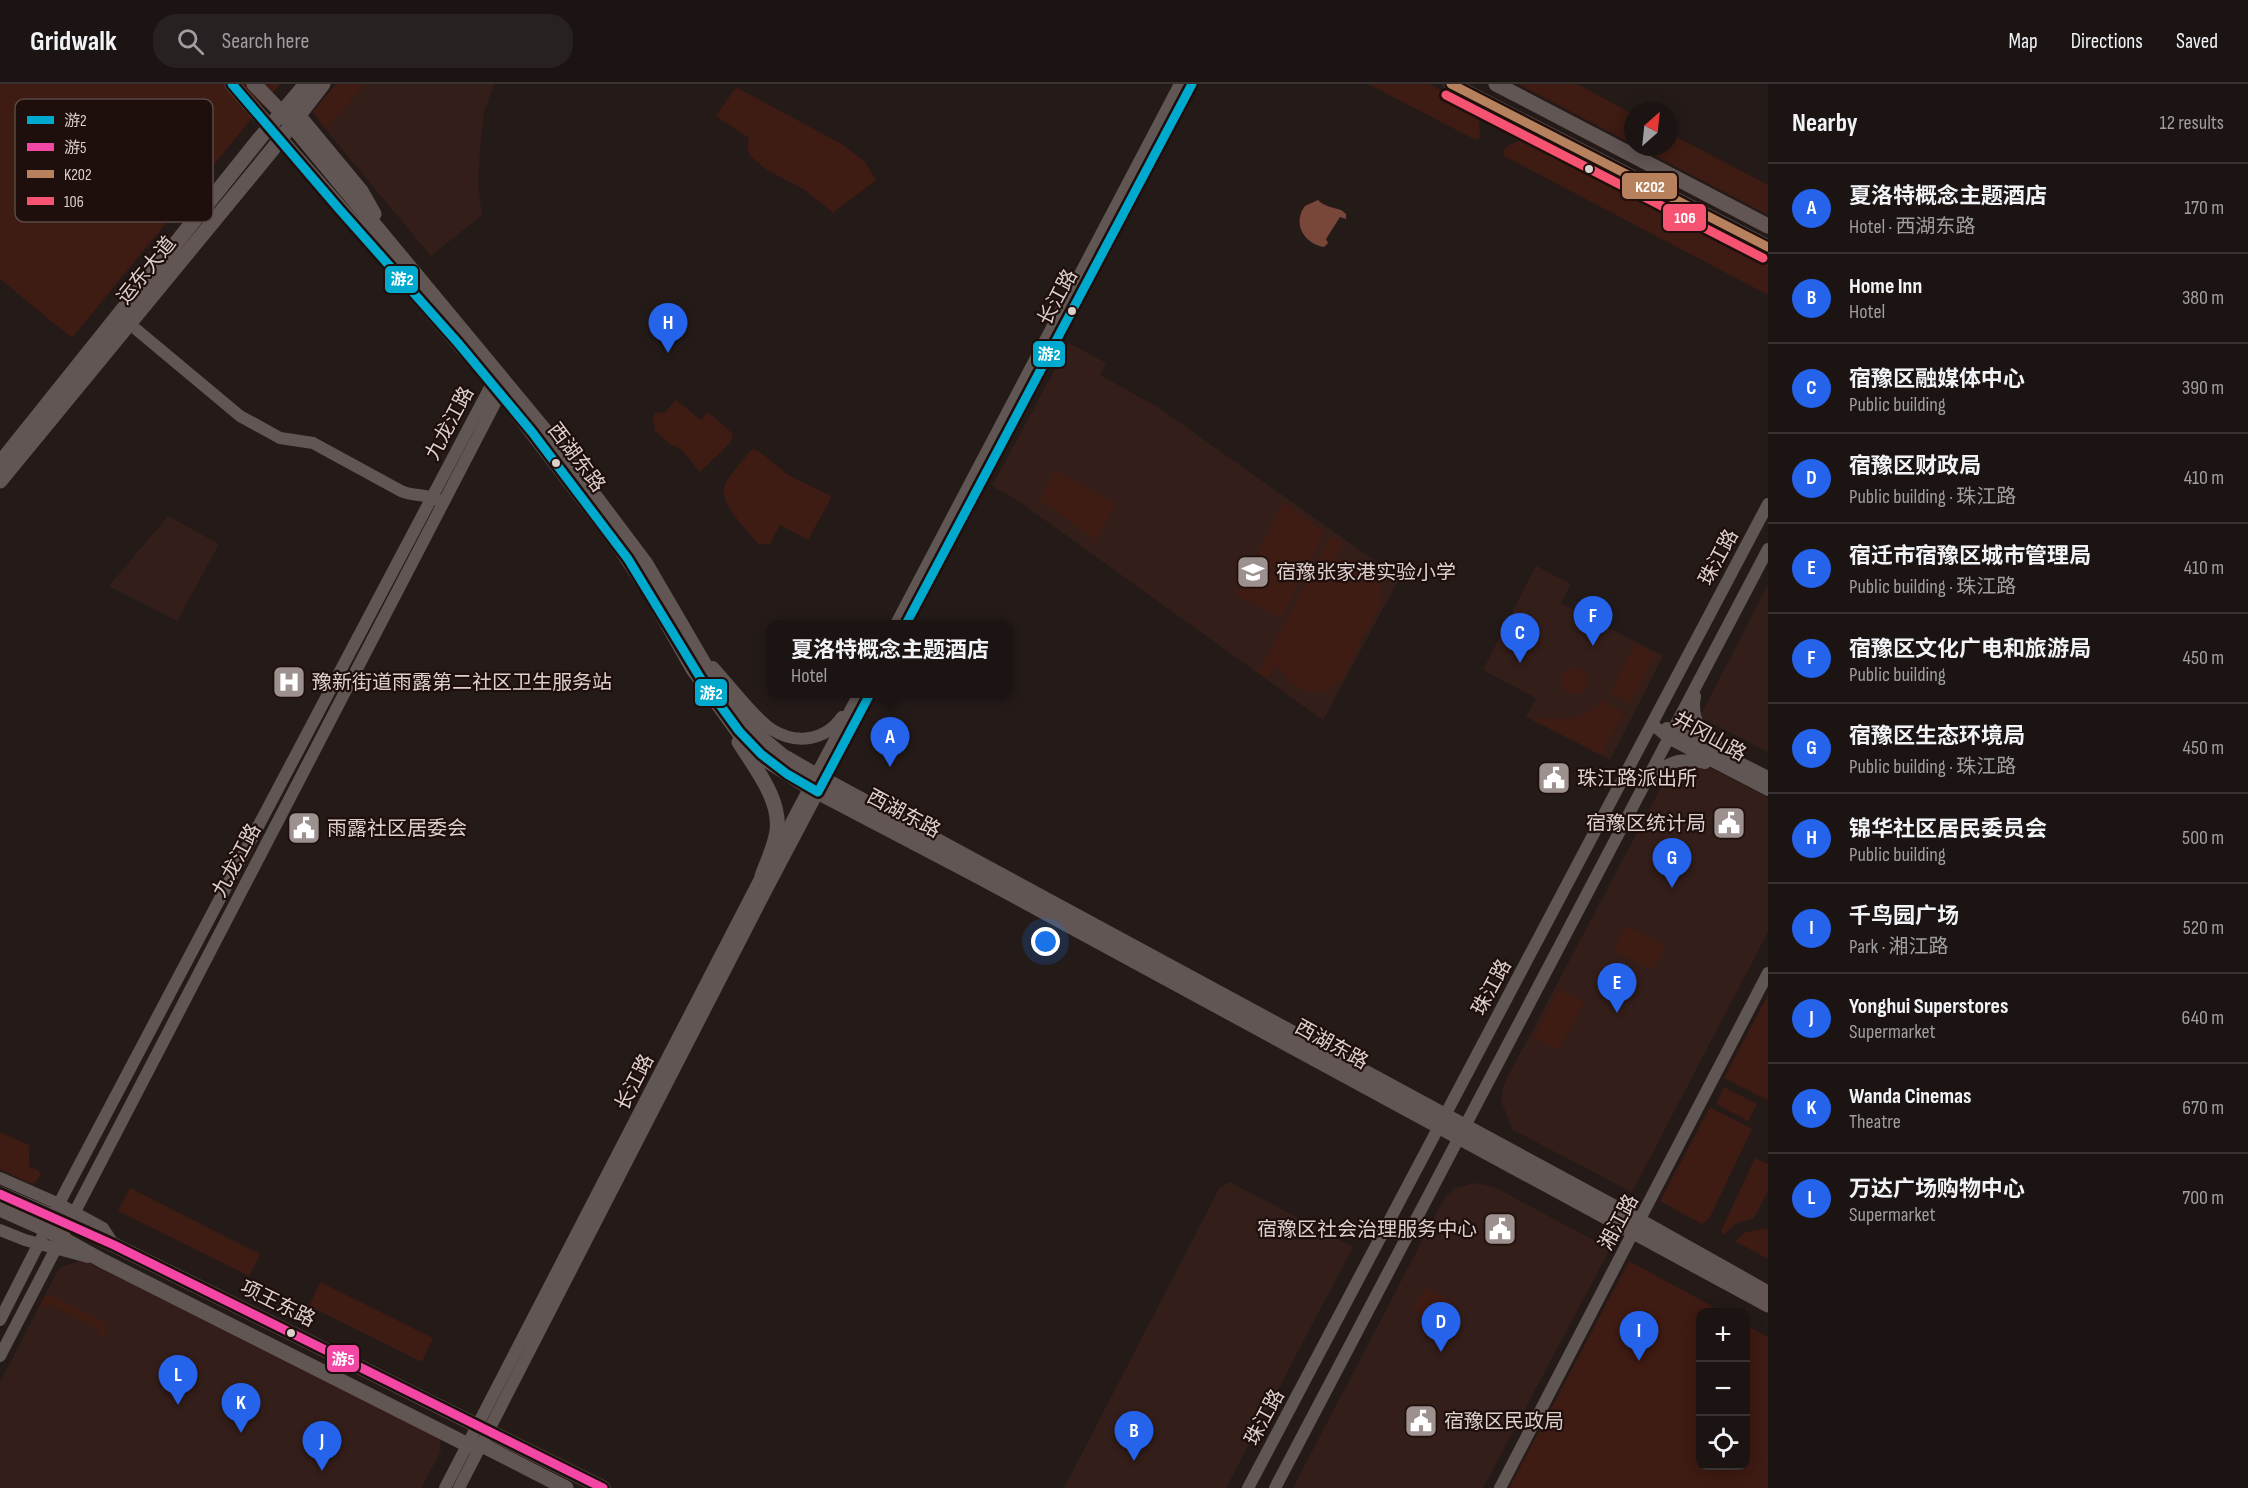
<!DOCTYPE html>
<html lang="en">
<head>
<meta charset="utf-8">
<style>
	body { margin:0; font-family:"Sofia Sans Condensed","Noto Sans SC",sans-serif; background:#282121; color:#f1f3f6 }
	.controls { position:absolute; right:18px; bottom:18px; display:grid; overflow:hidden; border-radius:12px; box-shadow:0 3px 15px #0003 }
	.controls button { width:54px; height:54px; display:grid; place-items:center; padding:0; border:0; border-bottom:2px solid #393333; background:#1b1413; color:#f1f3f6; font:30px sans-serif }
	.compass { position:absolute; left:1624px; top:18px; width:54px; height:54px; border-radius:50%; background:#1b1413; box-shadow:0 3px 15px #0003; rotate:27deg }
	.you { position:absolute; left:1046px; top:858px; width:21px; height:21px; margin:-15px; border:4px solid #fff; border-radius:50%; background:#1a73e8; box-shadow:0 0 0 9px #1a73e833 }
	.badge { display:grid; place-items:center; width:39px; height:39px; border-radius:50%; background:#2563eb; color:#fff; font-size:20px; font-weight:700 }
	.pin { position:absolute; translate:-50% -50px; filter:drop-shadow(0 2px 3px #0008) }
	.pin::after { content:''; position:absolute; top:32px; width:21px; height:18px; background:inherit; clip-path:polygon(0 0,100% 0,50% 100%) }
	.popup { position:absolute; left:767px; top:536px; width:246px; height:78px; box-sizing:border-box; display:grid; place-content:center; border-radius:12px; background:#1b1413; filter:drop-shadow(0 2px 4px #0005); font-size:20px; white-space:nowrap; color:#a09ea0 }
	.popup b { font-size:22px; color:#f1f3f6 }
	.popup::after { content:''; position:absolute; left:50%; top:100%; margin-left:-12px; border:12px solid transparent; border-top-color:#1b1413 }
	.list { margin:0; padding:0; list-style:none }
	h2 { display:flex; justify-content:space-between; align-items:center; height:78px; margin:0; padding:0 24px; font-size:26px }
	h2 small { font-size:20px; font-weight:400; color:#a09ea0 }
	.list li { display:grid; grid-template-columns:39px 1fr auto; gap:18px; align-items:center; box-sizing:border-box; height:90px; padding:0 24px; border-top:2px solid #393333 }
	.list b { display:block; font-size:22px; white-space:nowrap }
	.list p { margin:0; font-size:20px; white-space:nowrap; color:#a09ea0 }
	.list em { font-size:20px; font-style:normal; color:#a09ea0 }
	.icon { flex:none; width:33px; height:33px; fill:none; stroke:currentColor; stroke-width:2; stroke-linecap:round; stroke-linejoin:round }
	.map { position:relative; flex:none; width:1768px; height:1404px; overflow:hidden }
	header { display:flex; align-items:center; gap:36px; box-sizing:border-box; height:84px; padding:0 30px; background:#1b1413; border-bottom:2px solid #393333 }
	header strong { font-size:28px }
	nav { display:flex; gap:33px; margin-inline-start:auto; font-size:21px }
	.search { width:420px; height:54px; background:#282121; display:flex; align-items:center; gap:15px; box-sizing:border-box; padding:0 21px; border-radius:24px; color:#a09ea0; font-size:22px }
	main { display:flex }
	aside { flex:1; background:#1b1413 }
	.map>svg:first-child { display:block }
</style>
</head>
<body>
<header>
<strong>Gridwalk</strong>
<div class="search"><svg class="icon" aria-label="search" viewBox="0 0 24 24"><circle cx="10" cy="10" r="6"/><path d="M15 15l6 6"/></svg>Search here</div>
<nav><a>Map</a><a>Directions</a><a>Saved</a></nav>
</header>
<main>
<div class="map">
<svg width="1768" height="1404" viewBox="0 0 1768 1404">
	<rect width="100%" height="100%" fill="#241b19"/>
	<!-- built -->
	<path fill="#341e19" d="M 365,0 L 494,0 L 484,28 L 480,67 L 478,99 L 482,131 L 431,172 L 326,46 Z
		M 1069,259 L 1106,279 L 1100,291 L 1159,324 L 1378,479 L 1398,497 L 1323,636 L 1017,416 L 992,402 Z
		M 168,432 L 219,460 L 177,537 L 109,502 Z
		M 1536,482 L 1571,500 L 1561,519 L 1663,572 L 1610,676 L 1526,633 L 1536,614 L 1483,586 Z
		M 1768,500 L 1768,668 L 1700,633 Z
		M 1703,680 L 1768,714 L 1768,848 L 1632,1108 L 1513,1046 L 1501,1017 L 1504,1000 L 1664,698 L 1669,691 L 1682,682 Z
		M 1230,1098 L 1353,1163 L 1226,1404 L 1064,1404 L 1220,1103 Z
		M 1475,1099 L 1494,1103 L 1610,1165 L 1483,1404 L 1293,1404 L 1445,1113 L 1455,1104 Z
		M 80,1177 L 89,1179 L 439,1355 L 441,1367 L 421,1404 L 0,1404 L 0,1298 L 56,1190 L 61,1183 Z"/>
	<!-- green -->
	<path fill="#3e1b13" d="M 0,0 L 280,0 L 72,254 L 0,195 Z
		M 336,0 L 365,0 L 326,46 L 313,29 L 313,27 Z
		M 1368,0 L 1429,0 L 1475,24 L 1479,36 L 1480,54 L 1476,56 Z
		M 1518,0 L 1577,0 L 1633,30 L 1633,60 Z
		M 736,3 L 845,62 L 865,78 L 876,96 L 833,129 L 805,106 L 767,86 L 751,73 L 747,64 L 749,54 L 716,32 Z
		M 1669,49 L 1768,101 L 1768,131 L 1638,63 L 1669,63 Z
		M 1526,54 L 1768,179 L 1768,211 L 1504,72 L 1503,66 L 1511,60 Z
		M 676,316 L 701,336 L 708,328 L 733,350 L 730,359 L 700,388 L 682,366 L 668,359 L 655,347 L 653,332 L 656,328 L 664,329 Z
		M 754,365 L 759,367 L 788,391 L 829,411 L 831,414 L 808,456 L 780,441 L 770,460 L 758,460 C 748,446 717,419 725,401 C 730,389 742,378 750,367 Z
		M 1055,386 L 1116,420 L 1093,461 L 1090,460 L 1093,455 L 1043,417 L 1039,421 L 1038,420 Z
		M 1284,418 L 1325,449 L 1281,534 L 1236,511 Z
		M 1331,452 L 1343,458 L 1335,474 C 1341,475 1348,474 1354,476 C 1369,482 1386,502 1381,519 C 1377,532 1367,545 1361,556 C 1355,569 1349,587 1339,597 C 1317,621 1288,603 1276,579 L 1268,595 L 1258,589 Z
		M 1635,560 L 1655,570 L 1630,619 L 1610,609 Z
		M1561 597a13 13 0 1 1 26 0a13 13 0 1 1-26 0Z
		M 1602,617 L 1624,629 L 1601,671 L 1536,637 L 1538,633 C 1562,637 1585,637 1602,617 Z
		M 1626,842 L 1665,861 L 1652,886 L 1614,867 Z
		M 1559,905 L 1584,918 L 1558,966 L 1533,953 Z
		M 1768,911 L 1768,1014 L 1767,1016 L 1724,994 Z
		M 1724,1003 L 1757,1020 L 1748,1037 L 1716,1020 Z
		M 1710,1023 L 1752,1045 L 1709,1135 L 1702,1140 L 1660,1117 Z
		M 0,1048 L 29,1061 L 29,1083 L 38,1086 L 41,1091 L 35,1099 L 29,1099 L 0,1085 Z
		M 1755,1074 L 1768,1080 L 1768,1106 L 1754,1134 L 1737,1139 L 1724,1151 L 1721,1147 Z
		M 130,1104 L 260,1170 L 249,1192 L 118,1127 Z
		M 1768,1144 L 1768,1175 L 1735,1157 L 1746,1148 Z
		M 1629,1177 L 1723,1228 L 1700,1228 L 1700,1382 L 1746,1382 L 1746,1241 L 1768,1253 L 1768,1404 L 1509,1404 Z
		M 320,1198 L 433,1254 L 422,1278 L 309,1222 Z
		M 1426,1203 L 1454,1219 L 1441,1242 L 1413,1226 Z
		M 50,1211 L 104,1238 L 107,1245 L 104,1253 L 98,1250 L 100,1246 L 49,1220 L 46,1224 L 40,1221 L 45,1212 Z"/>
	<!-- water -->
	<path fill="#79463a" d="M 1318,116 C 1328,126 1339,122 1346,130 L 1346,135 L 1340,133 L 1326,155 L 1328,159 L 1324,163 C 1304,160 1292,139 1305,122 Z"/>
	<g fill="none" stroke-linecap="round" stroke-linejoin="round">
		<!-- minor -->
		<path stroke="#605654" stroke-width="12" d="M 137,246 L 240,332 L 280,354 L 313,359 L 401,407 C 415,413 424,409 438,416
			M 896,540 L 1180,0
			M 906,540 L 1192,0
			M 713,583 C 729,600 752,632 771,645 C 796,661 825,657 842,633
			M 1695,612 C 1691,632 1700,649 1717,661
			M 1652,640 L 1670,655 L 1768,706
			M 1667,644 L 1675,646 L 1768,693
			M 1654,693 C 1668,676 1684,673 1705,679
			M 777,765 L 859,610
			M 0,1094 L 59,1120 L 103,1144 L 114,1161
			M 0,1146 L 25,1156 L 88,1173
			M 0,1236 L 66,1106 L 496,292
			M 0,1272 L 504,302
			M 445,1404 L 765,785
			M 459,1404 L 767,805 L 870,610
			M 1248,1404 L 1768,420
			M 1275,1404 L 1768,465
			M 1500,1404 L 1768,889"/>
		<!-- major -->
		<path stroke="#615654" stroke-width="15" d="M 232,0 L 501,308 L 619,462 L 650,509 L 693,585 L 739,649 L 769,678 L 810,704 L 976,791 L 1768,1221
			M 254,0 L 281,28 L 552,355 L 646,480 L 706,583 L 755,649 L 783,672 L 816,691 L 1640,1137 L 1768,1209
			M 1451,0 L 1768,163
			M 1496,0 L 1768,142
			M 298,31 L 361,107 L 374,130
			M 0,379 L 260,54 L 306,0
			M 0,397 L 272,66 L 323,0
			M 739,658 C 755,684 781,715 777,747 C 775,762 767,778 762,792
			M 0,1110 L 68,1139 L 114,1161 L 603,1404
			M 0,1125 L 47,1146 L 103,1177 L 468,1361 L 482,1361 L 566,1404"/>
		<!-- bus-1 casing -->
		<g stroke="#1f0f0c" stroke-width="14">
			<path id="bus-1" d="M 232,0 L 340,126 L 458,259 L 532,348 L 628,475 L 701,595 L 739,647 L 761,670 L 787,690 L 818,708 L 870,610
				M 906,540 L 1192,0"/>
		</g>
		<!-- bus-2 casing -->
		<g stroke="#1f0f0c" stroke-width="14">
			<path id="bus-2" d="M 0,1110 L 114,1161 L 603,1404"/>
		</g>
		<!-- bus-3 casing -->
		<g stroke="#1f0f0c" stroke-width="14">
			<path id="bus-3" d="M 1451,0 L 1768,163"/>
		</g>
		<!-- bus-4 casing -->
		<g stroke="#1f0f0c" stroke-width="14">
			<path id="bus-4" d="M 1446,11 L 1763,174"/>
		</g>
		<!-- bus-1 -->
		<use href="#bus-1" stroke="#00a9ce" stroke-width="9"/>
		<!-- bus-2 -->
		<use href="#bus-2" stroke="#f346a5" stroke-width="9"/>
		<!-- bus-3 -->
		<use href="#bus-3" stroke="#b6815c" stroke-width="9"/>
		<!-- bus-4 -->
		<use href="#bus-4" stroke="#f65372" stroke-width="9"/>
	</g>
	<!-- icons -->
	<defs>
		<g id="school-square" transform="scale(1.725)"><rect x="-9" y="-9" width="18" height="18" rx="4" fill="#9c918e" stroke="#1f0f0c"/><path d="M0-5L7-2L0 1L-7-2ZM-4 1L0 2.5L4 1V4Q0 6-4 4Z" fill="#fff"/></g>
		<g id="hospital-square" transform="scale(1.725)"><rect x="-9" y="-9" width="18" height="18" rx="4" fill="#9c918e" stroke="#1f0f0c"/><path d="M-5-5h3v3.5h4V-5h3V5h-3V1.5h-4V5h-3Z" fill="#fff"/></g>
		<g id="civic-square" transform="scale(1.725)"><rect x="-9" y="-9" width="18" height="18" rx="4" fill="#9c918e" stroke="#1f0f0c"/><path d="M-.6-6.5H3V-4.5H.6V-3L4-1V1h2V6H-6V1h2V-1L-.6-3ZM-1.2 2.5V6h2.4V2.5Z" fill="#fff"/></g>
	</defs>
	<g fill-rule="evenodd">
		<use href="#school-square" x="1253" y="488"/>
		<use href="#hospital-square" x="289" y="598"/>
		<use href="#civic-square" x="1554" y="694"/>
		<use href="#civic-square" x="1729" y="739"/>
		<use href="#civic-square" x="304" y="744"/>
		<use href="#civic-square" x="1500" y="1145"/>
		<use href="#civic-square" x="1421" y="1337"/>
	</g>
	<!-- markers -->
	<g fill="#dcd0cd" stroke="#1f0f0c" stroke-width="2">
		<circle cx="1589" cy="85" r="5"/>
		<circle cx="1072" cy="227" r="5"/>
		<circle cx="556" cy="379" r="5"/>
		<circle cx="291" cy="1249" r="5"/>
	</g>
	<g text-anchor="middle" stroke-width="4.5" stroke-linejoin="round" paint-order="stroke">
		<!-- street labels -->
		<g font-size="20" fill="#dcd0cd" stroke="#1f0f0c">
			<text transform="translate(146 186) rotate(-51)" y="7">运东大道</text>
			<text transform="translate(1057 213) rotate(-62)" y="7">长江路</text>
			<text transform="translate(449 339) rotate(-62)" y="7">九龙江路</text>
			<text transform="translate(577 373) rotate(53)" y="7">西湖东路</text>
			<text transform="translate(1718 473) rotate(-62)" y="7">珠江路</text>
			<text transform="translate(1710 652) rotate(29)" y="7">井冈山路</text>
			<text transform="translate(904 729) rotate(28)" y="7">西湖东路</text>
			<text transform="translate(236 776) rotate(-62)" y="7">九龙江路</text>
			<text transform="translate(1491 903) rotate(-62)" y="7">珠江路</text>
			<text transform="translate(1332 960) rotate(29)" y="7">西湖东路</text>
			<text transform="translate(634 998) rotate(-63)" y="7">长江路</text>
			<text transform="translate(1618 1138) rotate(-62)" y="7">湘江路</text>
			<text transform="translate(278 1219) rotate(26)" y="7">项王东路</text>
			<text transform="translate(1264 1333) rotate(-62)" y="7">珠江路</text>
		</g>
		<!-- poi labels -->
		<g font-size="20" fill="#dcd0cd" stroke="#1f0f0c" text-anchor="start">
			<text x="1276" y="495">宿豫张家港实验小学</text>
			<text x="312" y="605">豫新街道雨露第二社区卫生服务站</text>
			<text x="1577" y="701">珠江路派出所</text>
			<text x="1706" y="746" text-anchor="end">宿豫区统计局</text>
			<text x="327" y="751">雨露社区居委会</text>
			<text x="1477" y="1152" text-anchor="end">宿豫区社会治理服务中心</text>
			<text x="1444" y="1344">宿豫区民政局</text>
		</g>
	</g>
	<!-- legend -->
	<rect x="15" y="15" width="198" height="123" rx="9" fill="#1f0f0c" stroke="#584946" stroke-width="1.5"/>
	<rect x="27" y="32" width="27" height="8" fill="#00a9ce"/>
	<rect x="27" y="59" width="27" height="8" fill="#f346a5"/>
	<rect x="27" y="86" width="27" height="8" fill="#b6815c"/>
	<rect x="27" y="113" width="27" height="8" fill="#f65372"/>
	<g font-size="16" fill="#dcd0cd">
		<text x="64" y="42">游2</text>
		<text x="64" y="69">游5</text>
		<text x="64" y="96">K202</text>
		<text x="64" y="123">106</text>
	</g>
	<g stroke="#1f0f0c" stroke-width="2">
		<rect x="1621" y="88" width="57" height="28" rx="6" fill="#b6815c"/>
		<rect x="1662" y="119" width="45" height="29" rx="6" fill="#f65372"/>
		<rect x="384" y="181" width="35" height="29" rx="6" fill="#00a9ce"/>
		<rect x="1032" y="256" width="34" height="28" rx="6" fill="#00a9ce"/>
		<rect x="694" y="594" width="34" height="29" rx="6" fill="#00a9ce"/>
		<rect x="326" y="1260" width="34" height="29" rx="6" fill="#f346a5"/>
	</g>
	<g font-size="16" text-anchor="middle" font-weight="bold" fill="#fff">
		<text x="1650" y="108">K202</text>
		<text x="1685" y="139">106</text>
		<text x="402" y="201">游2</text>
		<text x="1049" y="276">游2</text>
		<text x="711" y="615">游2</text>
		<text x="343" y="1281">游5</text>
	</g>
</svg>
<div class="controls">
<button>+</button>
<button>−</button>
<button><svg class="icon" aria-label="locate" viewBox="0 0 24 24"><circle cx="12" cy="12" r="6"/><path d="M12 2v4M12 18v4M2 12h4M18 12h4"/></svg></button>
</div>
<svg class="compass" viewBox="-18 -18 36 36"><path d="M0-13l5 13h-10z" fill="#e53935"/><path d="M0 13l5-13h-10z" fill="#a09ea0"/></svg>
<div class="you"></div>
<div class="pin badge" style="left:890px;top:683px">A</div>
<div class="popup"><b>夏洛特概念主题酒店</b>Hotel</div>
<div class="pin badge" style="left:1134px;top:1377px">B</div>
<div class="pin badge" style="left:1520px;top:579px">C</div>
<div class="pin badge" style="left:1441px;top:1268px">D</div>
<div class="pin badge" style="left:1617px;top:929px">E</div>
<div class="pin badge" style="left:1593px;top:562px">F</div>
<div class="pin badge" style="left:1672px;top:804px">G</div>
<div class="pin badge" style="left:668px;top:269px">H</div>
<div class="pin badge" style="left:1639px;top:1277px">I</div>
<div class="pin badge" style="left:322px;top:1387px">J</div>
<div class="pin badge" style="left:241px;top:1349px">K</div>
<div class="pin badge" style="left:178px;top:1321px">L</div>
</div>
<aside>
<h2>Nearby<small>12 results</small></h2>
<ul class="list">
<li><span class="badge">A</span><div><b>夏洛特概念主题酒店</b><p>Hotel · 西湖东路</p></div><em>170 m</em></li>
<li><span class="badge">B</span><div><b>Home Inn</b><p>Hotel</p></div><em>380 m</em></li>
<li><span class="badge">C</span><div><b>宿豫区融媒体中心</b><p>Public building</p></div><em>390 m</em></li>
<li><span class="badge">D</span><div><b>宿豫区财政局</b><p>Public building · 珠江路</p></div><em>410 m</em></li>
<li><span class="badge">E</span><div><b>宿迁市宿豫区城市管理局</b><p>Public building · 珠江路</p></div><em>410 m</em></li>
<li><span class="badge">F</span><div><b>宿豫区文化广电和旅游局</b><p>Public building</p></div><em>450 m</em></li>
<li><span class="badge">G</span><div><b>宿豫区生态环境局</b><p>Public building · 珠江路</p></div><em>450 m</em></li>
<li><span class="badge">H</span><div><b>锦华社区居民委员会</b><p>Public building</p></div><em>500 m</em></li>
<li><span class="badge">I</span><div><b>千鸟园广场</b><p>Park · 湘江路</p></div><em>520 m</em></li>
<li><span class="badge">J</span><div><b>Yonghui Superstores</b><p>Supermarket</p></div><em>640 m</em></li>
<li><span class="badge">K</span><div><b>Wanda Cinemas</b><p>Theatre</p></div><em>670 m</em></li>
<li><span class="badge">L</span><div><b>万达广场购物中心</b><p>Supermarket</p></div><em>700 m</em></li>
</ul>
</aside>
</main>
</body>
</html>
